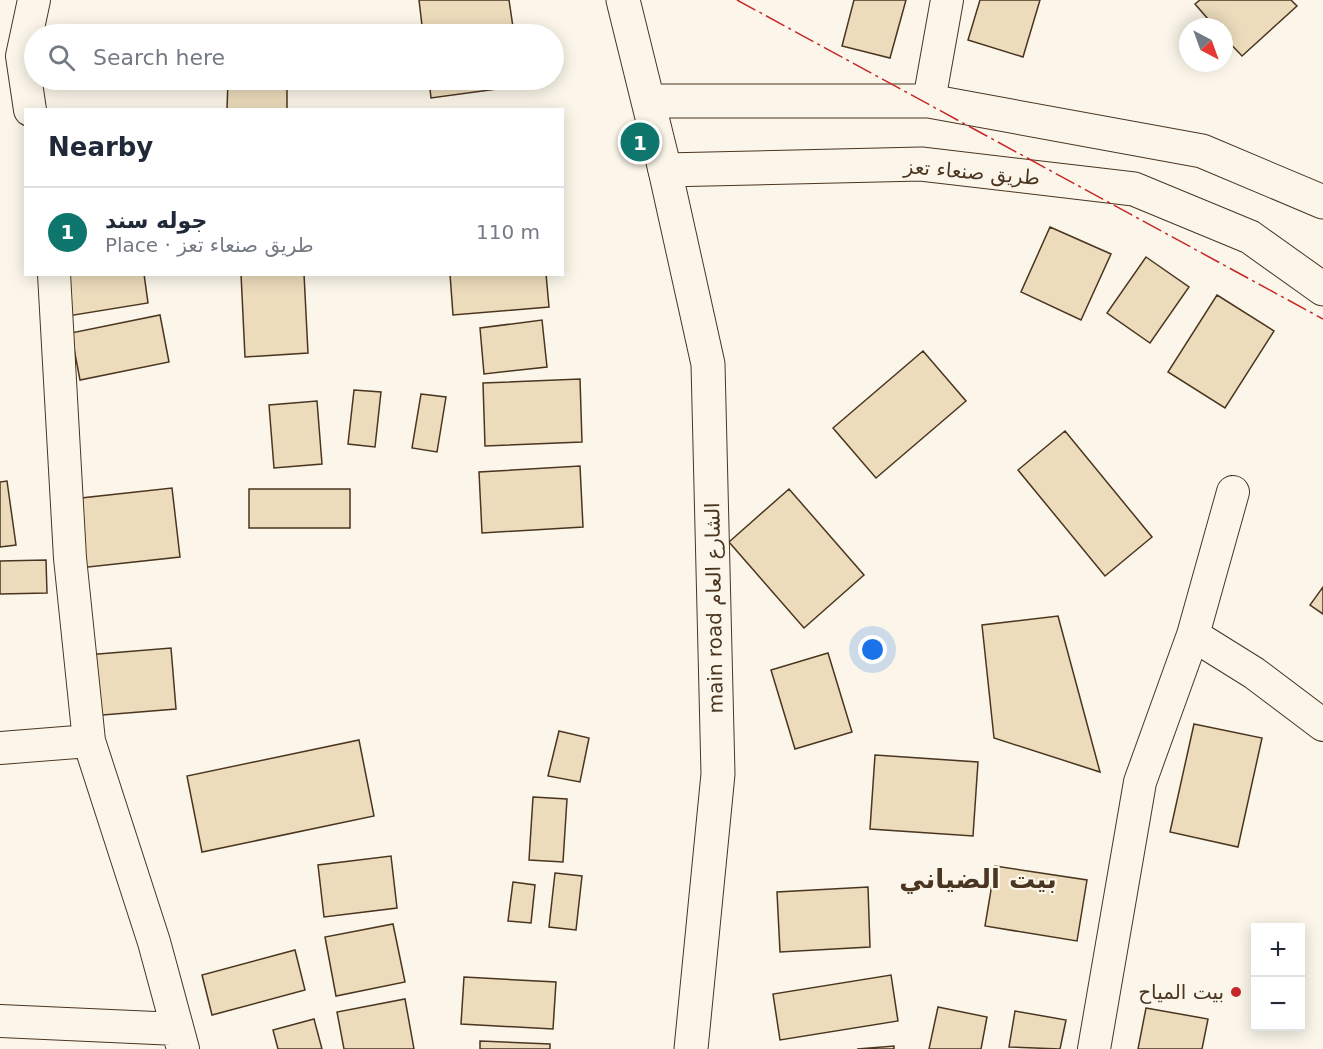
<!DOCTYPE html>
<html lang="en">
<head>
<meta charset="utf-8">
<style>
	body { margin:0; font-family:"DejaVu Sans","Noto Naskh Arabic",sans-serif; background:#f6f6f7; color:#1f2937 }
	.controls { position:absolute; right:18px; bottom:18px; display:grid; overflow:hidden; border-radius:0px; box-shadow:0 3px 15px #0003 }
	.controls button { width:54px; height:54px; display:grid; place-items:center; padding:0; border:0; border-bottom:2px solid #e0e1e3; background:#fff; color:#1f2937; font:30px sans-serif }
	.compass { position:absolute; left:1179px; top:18px; width:54px; height:54px; border-radius:50%; background:#fff; box-shadow:0 3px 15px #0003; rotate:139deg }
	.you { position:absolute; left:873px; top:650px; width:21px; height:21px; margin:-15px; border:4px solid #fff; border-radius:50%; background:#1a73e8; box-shadow:0 0 0 9px #1a73e833 }
	.badge { display:grid; place-items:center; width:39px; height:39px; border-radius:50%; background:#0f766e; color:#fff; font-size:20px; font-weight:700 }
	.pin { position:absolute; translate:-50% -50%; border:3px solid #fff; box-shadow:0 2px 6px #0006 }
	.list { margin:0; padding:0; list-style:none }
	h2 { display:flex; justify-content:space-between; align-items:center; height:78px; margin:0; padding:0 24px; font-size:26px }
	h2 small { font-size:20px; font-weight:400; color:#747a83 }
	.list li { display:grid; grid-template-columns:39px 1fr auto; gap:18px; align-items:center; box-sizing:border-box; height:90px; padding:0 24px; border-top:2px solid #e0e1e3 }
	.list b { display:block; font-size:22px; white-space:nowrap }
	.list p { margin:0; font-size:20px; white-space:nowrap; color:#747a83 }
	.list em { font-size:20px; font-style:normal; color:#747a83 }
	.icon { flex:none; width:33px; height:33px; fill:none; stroke:currentColor; stroke-width:2; stroke-linecap:round; stroke-linejoin:round }
	.map { position:relative; flex:none; width:1323px; height:1049px; overflow:hidden }
	.search { position:absolute; background:#fff; box-shadow:0 3px 15px #0003; left:24px; top:24px; width:540px; height:66px; display:flex; align-items:center; gap:15px; box-sizing:border-box; padding:0 21px; border-radius:33px; color:#747a83; font-size:22px }
	.panel { position:absolute; background:#fff; box-shadow:0 3px 15px #0003; left:24px; top:108px; width:540px; height:168px; border-radius:0px }
	.map>svg:first-child { display:block }
</style>
</head>
<body>
<div class="map">
<svg width="1323" height="1049" viewBox="0 0 1323 1049">
	<rect width="100%" height="100%" fill="#fbf6e9"/>
	<!-- building -->
	<path fill="#ecdcbc" stroke="#4a3520" stroke-width="1.5" d="M 419,0 L 509,0 L 514,34 L 423,34 Z
		M 854,0 L 906,0 L 890,58 L 842,46 Z
		M 980,0 L 1040,0 L 1023,57 L 968,40 Z
		M 1200,0 L 1291,0 L 1297,6 L 1242,56 L 1224,37 L 1224,27 L 1215,27 L 1195,4 Z
		M 228,80 L 287,80 L 287,110 L 227,110 Z
		M 429,80 L 519,80 L 520,86 L 431,98 Z
		M 1050,227 L 1111,254 L 1081,320 L 1021,292 Z
		M 1146,257 L 1189,287 L 1150,343 L 1107,313 Z
		M 55,274 L 144,274 L 148,303 L 62,317 Z
		M 241,274 L 304,274 L 308,353 L 245,357 Z
		M 450,274 L 546,274 L 549,307 L 453,315 Z
		M 1217,295 L 1274,331 L 1225,408 L 1168,372 Z
		M 160,315 L 169,362 L 80,380 L 71,333 Z
		M 542,320 L 547,367 L 484,374 L 480,328 Z
		M 923,351 L 966,401 L 876,478 L 833,428 Z
		M 580,379 L 582,442 L 485,446 L 483,383 Z
		M 354,390 L 381,392 L 375,447 L 348,444 Z
		M 421,394 L 446,397 L 437,452 L 412,448 Z
		M 317,401 L 322,464 L 274,468 L 269,405 Z
		M 1065,431 L 1152,537 L 1105,576 L 1018,470 Z
		M 580,466 L 583,527 L 482,533 L 479,472 Z
		M 7,481 L 16,545 L 0,547 L 0,482 Z
		M 172,488 L 180,557 L 79,568 L 72,499 Z
		M 249,489 L 350,489 L 350,528 L 249,528 Z
		M 789,489 L 864,575 L 804,628 L 729,542 Z
		M 46,560 L 47,593 L 0,594 L 0,561 Z
		M 1323,587 L 1323,614 L 1310,605 Z
		M 1058,616 L 1100,772 L 994,738 L 982,625 Z
		M 171,648 L 176,709 L 78,717 L 74,656 Z
		M 828,653 L 852,732 L 795,749 L 771,670 Z
		M 1194,724 L 1262,738 L 1238,847 L 1170,832 Z
		M 559,731 L 589,738 L 580,782 L 548,776 Z
		M 359,740 L 374,816 L 202,852 L 187,776 Z
		M 875,755 L 978,762 L 973,836 L 870,829 Z
		M 533,797 L 567,799 L 563,862 L 529,860 Z
		M 391,856 L 397,908 L 324,917 L 318,865 Z
		M 995,866 L 1087,880 L 1077,941 L 985,926 Z
		M 555,873 L 582,876 L 576,930 L 549,927 Z
		M 513,882 L 535,885 L 531,923 L 508,921 Z
		M 868,887 L 870,947 L 780,952 L 777,892 Z
		M 393,924 L 405,982 L 336,996 L 325,937 Z
		M 295,950 L 305,990 L 212,1015 L 202,975 Z
		M 891,975 L 898,1021 L 780,1040 L 773,994 Z
		M 464,977 L 556,982 L 553,1029 L 461,1024 Z
		M 405,999 L 414,1049 L 344,1049 L 337,1012 Z
		M 938,1007 L 987,1017 L 981,1049 L 929,1049 Z
		M 1146,1008 L 1208,1019 L 1202,1049 L 1138,1049 Z
		M 1015,1011 L 1066,1020 L 1060,1049 L 1009,1047 Z
		M 314,1019 L 322,1049 L 278,1049 L 273,1030 Z
		M 480,1041 L 550,1044 L 550,1049 L 480,1049 Z
		M 894,1046 L 894,1049 L 857,1049 Z"/>
	<g fill="none" stroke-linecap="round" stroke-linejoin="round">
		<!-- street casing -->
		<g stroke="#4a3520" stroke-width="34">
			<path id="street" d="M 929,101 L 947,0
				M 30,110 L 22,56 L 34,0
				M 54,274 L 70,558 L 89,741 L 154,942 L 183,1049
				M 1193,635 L 1254,673 L 1323,725
				M 0,748 L 89,741
				M 0,1021 L 177,1029
				M 1094,1049 L 1140,782 L 1193,635 L 1233,492"/>
		</g>
		<!-- primary casing -->
		<g stroke="#4a3520" stroke-width="35">
			<path id="primary" d="M 665,170 L 708,364 L 718,774 L 691,1049"/>
		</g>
		<!-- highway casing -->
		<g stroke="#4a3520" stroke-width="35">
			<path id="highway" d="M 623,0 L 665,170 L 921,164 L 1134,189 L 1250,237 L 1323,289
				M 650,101 L 929,101 L 1202,151 L 1323,202"/>
		</g>
		<!-- street -->
		<use href="#street" stroke="#fbf6e9" stroke-width="32"/>
		<!-- primary -->
		<use href="#primary" stroke="#fbf6e9" stroke-width="33"/>
		<!-- highway -->
		<use href="#highway" stroke="#fbf6e9" stroke-width="33"/>
		<!-- power -->
		<path stroke="#c62828" stroke-width="1.5" stroke-dasharray="21 4.5 3 4.5" stroke-linecap="butt" d="M 737,0 L 1323,319"/>
	</g>
	<!-- markers -->
	<circle fill="#c62828" stroke="#fbf6e9" stroke-width="2" cx="1236" cy="992" r="6"/>
	<g text-anchor="middle" stroke-width="4.5" stroke-linejoin="round" paint-order="stroke">
		<!-- street labels -->
		<g font-size="20" fill="#4a3520" stroke="#fbf6e9">
			<text transform="translate(972 172) rotate(5)" y="7">طريق صنعاء تعز</text>
			<text transform="translate(714 608) rotate(-91)" y="7">main road الشارع العام</text>
		</g>
		<!-- poi labels -->
		<g font-size="20" fill="#4a3520" stroke="#fbf6e9" text-anchor="end">
			<text x="1224" y="999">بيت المياح</text>
		</g>
		<!-- district labels -->
		<g font-size="26" font-weight="bold" fill="#4a3520" stroke="#fbf6e9">
			<text x="978" y="888">بيت الضياني</text>
		</g>
	</g>
</svg>
<div class="controls">
<button>+</button>
<button>−</button>
</div>
<svg class="compass" viewBox="-18 -18 36 36"><path d="M0-13l5 13h-10z" fill="#e53935"/><path d="M0 13l5-13h-10z" fill="#747a83"/></svg>
<div class="you"></div>
<div class="pin badge" style="left:640px;top:142px">1</div>
<div class="search"><svg class="icon" aria-label="search" viewBox="0 0 24 24"><circle cx="10" cy="10" r="6"/><path d="M15 15l6 6"/></svg>Search here</div>
<section class="panel">
<h2>Nearby<small></small></h2>
<ul class="list">
<li><span class="badge">1</span><div><b>جوله سند</b><p>Place · طريق صنعاء تعز</p></div><em>110 m</em></li>
</ul>
</section>
</div>
</body>
</html>
